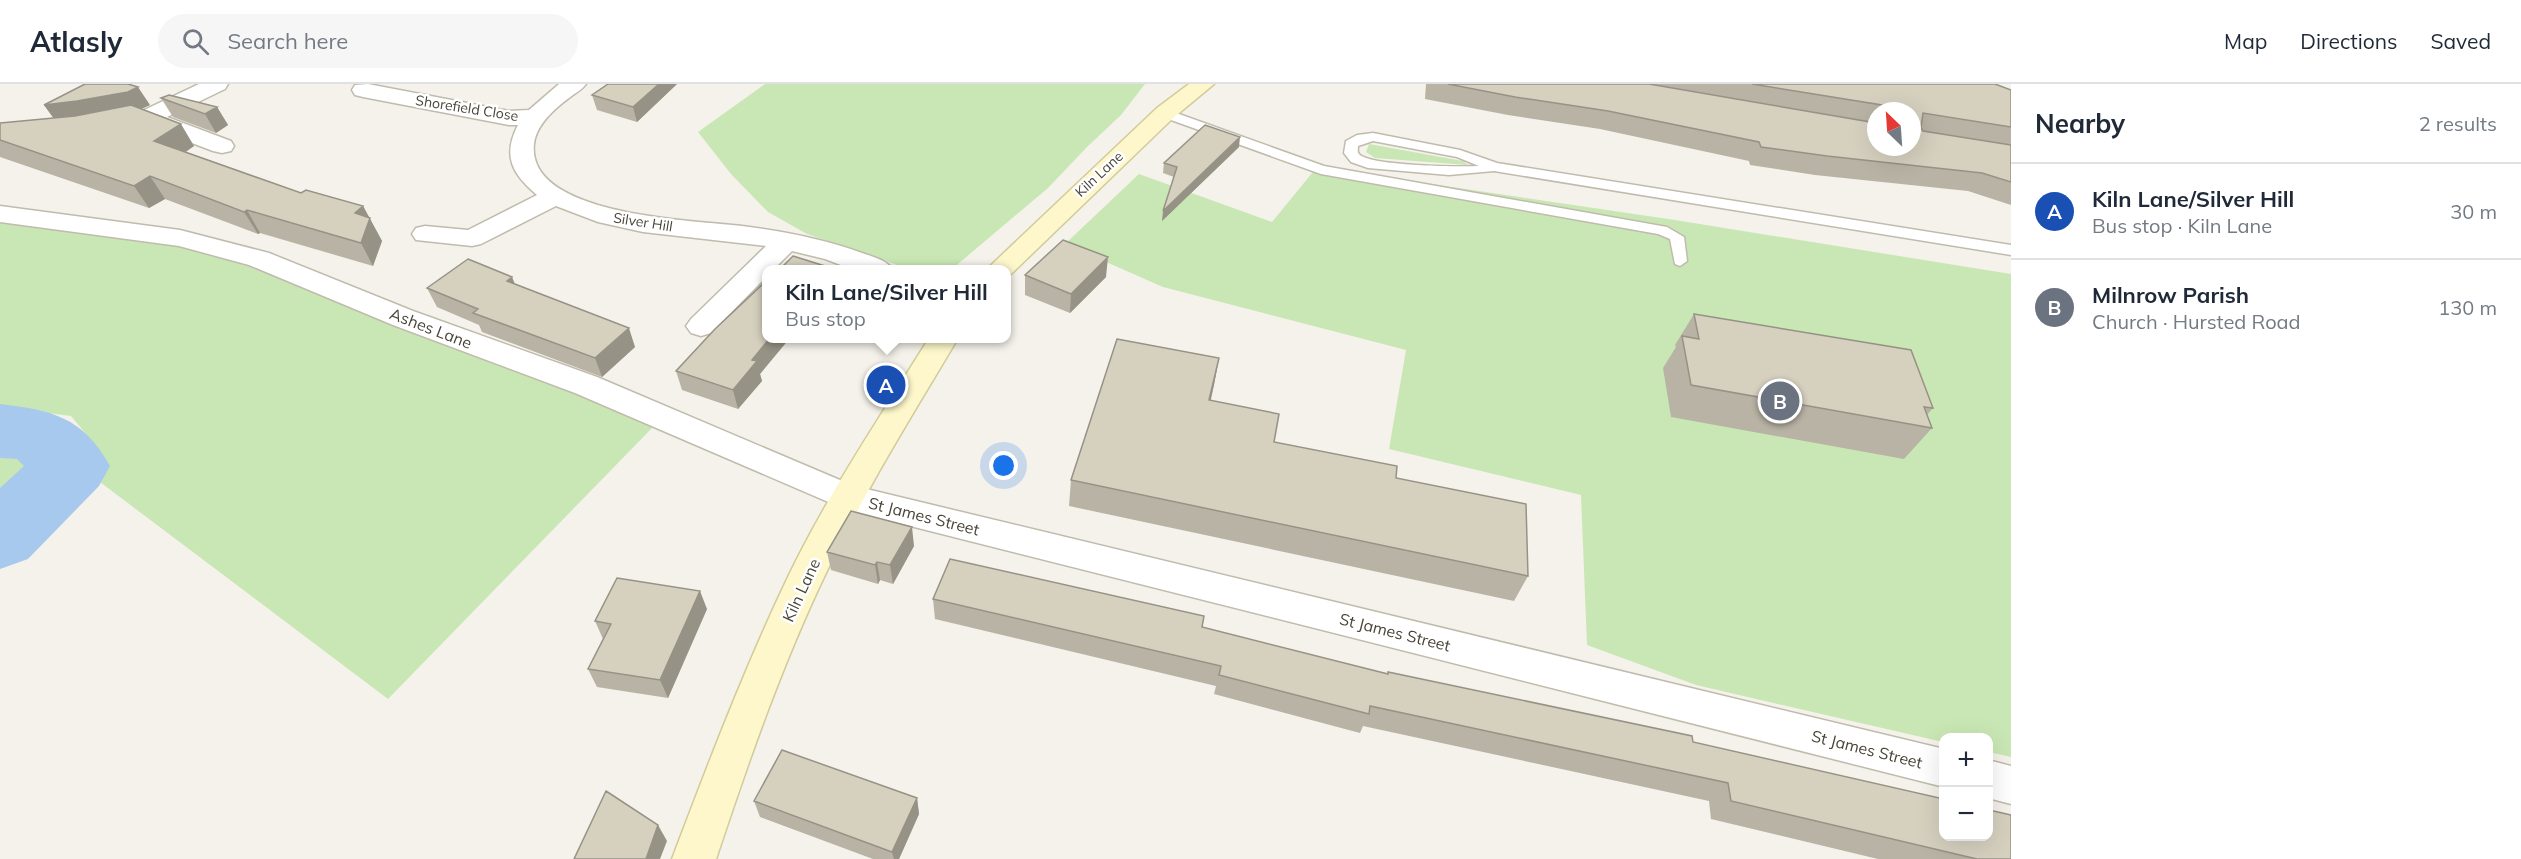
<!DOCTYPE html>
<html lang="en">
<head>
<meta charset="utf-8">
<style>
	body { margin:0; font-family:Mulish,sans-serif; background:#f6f6f7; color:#1f2937 }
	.controls { position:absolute; right:18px; bottom:18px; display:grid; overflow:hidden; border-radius:12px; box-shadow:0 6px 24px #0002 }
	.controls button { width:54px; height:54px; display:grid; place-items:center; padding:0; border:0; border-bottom:2px solid #e0e1e3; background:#fff; color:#1f2937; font:30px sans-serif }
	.compass { position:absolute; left:1867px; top:18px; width:54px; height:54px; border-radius:50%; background:#fff; box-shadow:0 6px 24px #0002; rotate:335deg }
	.you { position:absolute; left:1004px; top:382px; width:21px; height:21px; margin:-15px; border:4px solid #fff; border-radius:50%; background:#1a73e8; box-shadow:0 0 0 9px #1a73e833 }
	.badge { display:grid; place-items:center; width:39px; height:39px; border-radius:50%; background:#0f766e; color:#fff; font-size:20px; font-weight:700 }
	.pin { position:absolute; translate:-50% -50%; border:3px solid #fff; box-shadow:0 2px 6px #0006 }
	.popup { position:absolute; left:762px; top:181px; width:249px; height:78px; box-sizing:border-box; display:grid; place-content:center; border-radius:12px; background:#fff; filter:drop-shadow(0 2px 4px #0005); font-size:20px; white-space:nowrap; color:#747a83 }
	.popup b { font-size:22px; color:#1f2937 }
	.popup::after { content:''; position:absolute; left:50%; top:100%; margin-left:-12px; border:12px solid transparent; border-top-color:#fff }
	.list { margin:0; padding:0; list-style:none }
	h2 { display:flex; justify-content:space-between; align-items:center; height:78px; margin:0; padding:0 24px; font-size:26px }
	h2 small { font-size:20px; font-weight:400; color:#747a83 }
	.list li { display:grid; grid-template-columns:39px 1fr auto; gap:18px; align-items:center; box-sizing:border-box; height:96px; padding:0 24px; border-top:2px solid #e0e1e3 }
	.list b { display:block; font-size:22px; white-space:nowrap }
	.list p { margin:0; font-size:20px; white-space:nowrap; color:#747a83 }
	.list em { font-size:20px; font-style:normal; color:#747a83 }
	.icon { flex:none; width:33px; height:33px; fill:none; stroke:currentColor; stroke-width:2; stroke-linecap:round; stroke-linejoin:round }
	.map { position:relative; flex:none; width:2011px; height:775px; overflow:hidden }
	header { display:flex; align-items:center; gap:36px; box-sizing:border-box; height:84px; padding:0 30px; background:#fff; border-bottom:2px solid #e0e1e3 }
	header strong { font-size:28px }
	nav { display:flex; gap:33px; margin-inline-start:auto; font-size:21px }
	.search { width:420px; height:54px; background:#f6f6f7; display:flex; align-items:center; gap:15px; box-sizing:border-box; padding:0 21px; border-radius:33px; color:#747a83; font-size:22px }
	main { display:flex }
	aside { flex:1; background:#fff }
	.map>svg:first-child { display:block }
</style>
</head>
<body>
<header>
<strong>Atlasly</strong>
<div class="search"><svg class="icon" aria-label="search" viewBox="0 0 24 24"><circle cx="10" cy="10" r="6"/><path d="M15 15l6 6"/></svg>Search here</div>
<nav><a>Map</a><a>Directions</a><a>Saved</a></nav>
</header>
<main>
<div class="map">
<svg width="2011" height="775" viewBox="0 0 2011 775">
	<rect width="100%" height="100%" fill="#f4f2ea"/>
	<!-- green -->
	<path fill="#c9e7b4" d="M 765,0 L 1145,0 L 1121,31 L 1087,63 L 1048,104 L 952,185 L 909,185 L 807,150 L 768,128 L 731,90 L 698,48 Z
		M 1369,60 L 1463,77 L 1468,81 L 1375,74 L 1366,68 Z
		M 1317,83 L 1675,136 L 2011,190 L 2011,673 L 1989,668 L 1988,654 L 1944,654 L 1943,658 L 1696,601 L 1587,561 L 1581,411 L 1389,365 L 1406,266 L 1163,203 L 1065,160 L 1139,90 L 1272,138 Z
		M 0,135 L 194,164 L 292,194 L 654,342 L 388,615 L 84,386 L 91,356 L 71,332 L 0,323 Z
		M 0,360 L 11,361 L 37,374 L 30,397 L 0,438 Z"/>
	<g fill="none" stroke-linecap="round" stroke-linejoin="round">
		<!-- river -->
		<path fill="#a8c9ee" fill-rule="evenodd" d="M 0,320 C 52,326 83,333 110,382 L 99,402 L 28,475 L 0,485 L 0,404 L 24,382 L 17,375 L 0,374 Z"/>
		<!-- service casing -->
		<g stroke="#c0bbac" stroke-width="3">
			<path id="service" d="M 1165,25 L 1324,82 L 1667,143 L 1684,153 L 1687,177 L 1680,182 L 1675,180 L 1670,155 L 1658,150 L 1321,90 L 1160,32 L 1159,29 L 1160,26 Z
				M 1373,49 L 1460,66 L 1497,79 L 2011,161 L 2011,171 L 1494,87 L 1449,91 L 1368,84 L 1351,78 L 1344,69 L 1346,57 L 1357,51 ZM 1373,57 L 1457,73 L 1479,82 C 1461,83 1368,82 1359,70 C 1357,68 1358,65 1358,62 Z"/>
		</g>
		<!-- minor casing -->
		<g stroke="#c0bbac" stroke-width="3">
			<path id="minor" d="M 199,0 L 228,0 L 225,5 L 167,33 L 231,57 L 234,62 L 231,67 L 222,69 L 213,67 L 145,41 L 110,48 L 102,46 L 98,41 L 102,36 L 140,28 Z
				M 368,0 L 509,27 L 529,26 L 559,0 L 586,0 C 582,6 575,9 569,14 C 554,25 536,41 534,60 C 526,133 697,136 742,142 C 782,147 824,155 862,169 C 873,173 887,176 893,186 L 854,186 L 825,175 L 792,167 L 773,186 L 766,186 L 766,193 L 711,249 L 701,252 L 691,249 L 686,242 L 691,235 L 766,162 L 643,148 L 598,138 L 556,122 L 481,160 L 472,162 L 416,156 L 412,150 L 416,144 L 425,142 L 468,146 L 537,111 C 512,90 502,72 518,41 L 509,41 L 363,13 L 355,11 L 352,6 L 355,1 Z
				M 0,122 L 180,146 L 269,169 L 413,227 L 597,293 L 854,402 L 1944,665 L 1944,703 L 847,426 L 575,309 L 393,241 L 249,181 L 179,162 L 0,138 Z
				M 1988,676 L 2011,682 L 2011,720 L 1988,714 Z"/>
		</g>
		<!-- secondary casing -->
		<g stroke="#d2cb9a" stroke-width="3">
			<path id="secondary" d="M 1189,0 L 1214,0 L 1173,34 L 1009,192 L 1006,193 L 1006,186 L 986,186 L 1157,24 Z
				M 929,254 L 958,254 C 912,332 863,409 825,491 C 781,583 748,679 716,775 L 672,775 C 708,680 744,585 788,493 C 828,410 880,333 929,254 Z"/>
		</g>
		<!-- service -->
		<use href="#service" fill="#fff" fill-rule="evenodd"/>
		<!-- minor -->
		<use href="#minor" fill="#fff" fill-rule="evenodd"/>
		<!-- secondary -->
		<use href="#secondary" fill="#fdf7cb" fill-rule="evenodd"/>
	</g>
	<!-- wall -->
	<path fill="#b8b3a4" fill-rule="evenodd" d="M 677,0 L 637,38 L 597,26 L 592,11 Z
		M 1426,0 L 1995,0 L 2011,6 L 2011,121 L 1968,107 L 1815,91 L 1750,81 L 1749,77 L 1600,45 L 1508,31 L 1425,15 ZM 1876,27 L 1912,27 L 1876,63 Z
		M 161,14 L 217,23 L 228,41 L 216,49 L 173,33 Z
		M 44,21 L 150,21 L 141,25 L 194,62 L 186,68 L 301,109 L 363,122 L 382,157 L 373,182 L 260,149 L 258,150 L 165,115 L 149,124 L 0,73 L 0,39 L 54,34 Z
		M 1239,63 L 1162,137 L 1174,93 L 1163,89 L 1164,79 Z
		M 1025,191 L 1106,193 L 1070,229 L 1025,211 Z
		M 515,200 L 635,263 L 602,293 L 482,248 L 479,241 L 437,223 L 427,204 Z
		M 1694,230 L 1933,324 L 1927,331 L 1932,344 L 1904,375 L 1671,333 L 1663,284 L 1676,263 L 1675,261 Z
		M 766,255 L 789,255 L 760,290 L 762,297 L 738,325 L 682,306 L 676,287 Z
		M 1219,274 L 1211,316 L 1274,358 L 1396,394 L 1528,492 L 1514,517 L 1069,422 L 1071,396 Z
		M 914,462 L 893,500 L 880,496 L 878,500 L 831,486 L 827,468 Z
		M 933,515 L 1202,543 L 1387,590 L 1388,588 L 1693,658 L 2011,775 L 1878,775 L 1711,735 L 1709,717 L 1363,642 L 1360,649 L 1214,610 L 1216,602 L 935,535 Z
		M 707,525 L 668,614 L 597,603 L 588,585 L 603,555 L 595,537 Z
		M 917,714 L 919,730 L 899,775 L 873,775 L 760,733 L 754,717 Z"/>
	<!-- shaded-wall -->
	<path fill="#969286" d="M 659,0 L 677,0 L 637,38 L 633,23 Z
		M 138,3 L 150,21 L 139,26 L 57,39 L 44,21 Z
		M 217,23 L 228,41 L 216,49 L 205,30 Z
		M 181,40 L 194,62 L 168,79 L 154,57 Z
		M 1240,53 L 1239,63 L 1162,137 L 1163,127 Z
		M 150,92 L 165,115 L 149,124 L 134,102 Z
		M 363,122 L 382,157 L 373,182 L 361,159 L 355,129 Z
		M 247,126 L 260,149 L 258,150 L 244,128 Z
		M 1108,173 L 1106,193 L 1070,229 L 1071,210 Z
		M 512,193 L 520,212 L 507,197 Z
		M 629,244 L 635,263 L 602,293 L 595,274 Z
		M 769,255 L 789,255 L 760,290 L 762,297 L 738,325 L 733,306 L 752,276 Z
		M 1219,274 L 1214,301 L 1204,343 L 1209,316 Z
		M 912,443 L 914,462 L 893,500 L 890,481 Z
		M 877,478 L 880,496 L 878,500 L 875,481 Z
		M 700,507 L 707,525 L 668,614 L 660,596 Z
		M 917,714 L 919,730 L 899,775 L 894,775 L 892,768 Z
		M 658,741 L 667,757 L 660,775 L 646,775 Z"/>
	<!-- building -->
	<path fill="#d6d0bf" stroke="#969286" stroke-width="1.5" d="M 85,0 L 128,0 L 138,3 L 128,8 L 77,17 L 44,21 Z
		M 608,0 L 659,0 L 633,23 L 592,11 Z
		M 1448,0 L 1649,0 L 1876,39 L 1876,63 L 1912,63 L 1912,27 L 1889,27 L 1888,22 L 1752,0 L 1995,0 L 2011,6 L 2011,43 L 1923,29 L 1921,44 L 1923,47 L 2011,61 L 2011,98 L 1982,89 L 1827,72 L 1761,63 L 1759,58 L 1608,27 L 1515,13 Z
		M 169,11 L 217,23 L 205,30 L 161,14 Z
		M 131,21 L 181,40 L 154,57 L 301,109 L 306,106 L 363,122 L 355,129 L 370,134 L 361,159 L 247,126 L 244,128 L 150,92 L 134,102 L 0,56 L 0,39 L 75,32 Z
		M 1205,41 L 1240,53 L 1163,127 L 1177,83 L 1164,79 Z
		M 1063,156 L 1108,173 L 1071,210 L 1025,191 Z
		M 793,172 L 828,183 L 826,186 L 779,186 Z
		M 468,175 L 512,193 L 507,197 L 629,244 L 595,274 L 473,229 L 478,225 L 427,204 Z
		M 766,197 L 766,255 L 769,255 L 752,276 L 757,277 L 733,306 L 676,287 L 715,245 Z
		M 1694,230 L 1911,266 L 1933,324 L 1924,323 L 1932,344 L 1691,301 L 1682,252 L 1699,255 Z
		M 1117,255 L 1219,274 L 1209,316 L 1279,330 L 1274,358 L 1397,382 L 1396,394 L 1526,420 L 1528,492 L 1071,396 Z
		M 851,427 L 912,443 L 890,481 L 877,478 L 875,481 L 827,468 Z
		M 950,475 L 1204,532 L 1202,543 L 1388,590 L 1388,588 L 1692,652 L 1693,658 L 1944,715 L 1944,753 L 1989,753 L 1989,726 L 2011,731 L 2011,775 L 1977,775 L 1731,717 L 1728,699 L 1370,622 L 1369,630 L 1219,591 L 1221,582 L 933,515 Z
		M 617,494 L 700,507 L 660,596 L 588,585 L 611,540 L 595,537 Z
		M 782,666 L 917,714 L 892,768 L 754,717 Z
		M 606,707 L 658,741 L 646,775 L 574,775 Z"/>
	<g text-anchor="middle" stroke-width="5" stroke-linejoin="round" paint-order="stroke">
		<!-- far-street labels -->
		<g font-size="14" fill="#484438" stroke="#fff">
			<text transform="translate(467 24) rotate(9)" y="5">Shorefield Close</text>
			<text transform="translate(1099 90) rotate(-43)" y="5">Kiln Lane</text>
			<text transform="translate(643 138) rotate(9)" y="5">Silver Hill</text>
		</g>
		<!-- street labels -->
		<g font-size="16" fill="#484438" stroke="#fff">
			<text transform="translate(431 244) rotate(21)" y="6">Ashes Lane</text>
			<text transform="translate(924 432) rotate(14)" y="6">St James Street</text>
			<text transform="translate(801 506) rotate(-65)" y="6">Kiln Lane</text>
			<text transform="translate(1395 548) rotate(14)" y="6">St James Street</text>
			<text transform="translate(1867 665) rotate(14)" y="6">St James Street</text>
		</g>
	</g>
</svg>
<div class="controls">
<button>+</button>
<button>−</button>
</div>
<svg class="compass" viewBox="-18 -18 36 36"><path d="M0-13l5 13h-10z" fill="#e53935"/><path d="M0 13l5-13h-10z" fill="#747a83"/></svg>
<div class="you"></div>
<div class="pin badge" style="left:886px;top:301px;background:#1a4fb4">A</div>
<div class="popup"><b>Kiln Lane/Silver Hill</b>Bus stop</div>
<div class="pin badge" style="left:1780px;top:317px;background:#6b7280">B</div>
</div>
<aside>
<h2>Nearby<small>2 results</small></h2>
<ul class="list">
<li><span class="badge" style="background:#1a4fb4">A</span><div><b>Kiln Lane/Silver Hill</b><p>Bus stop · Kiln Lane</p></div><em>30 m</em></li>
<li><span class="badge" style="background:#6b7280">B</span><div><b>Milnrow Parish</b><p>Church · Hursted Road</p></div><em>130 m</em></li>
</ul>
</aside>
</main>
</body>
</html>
